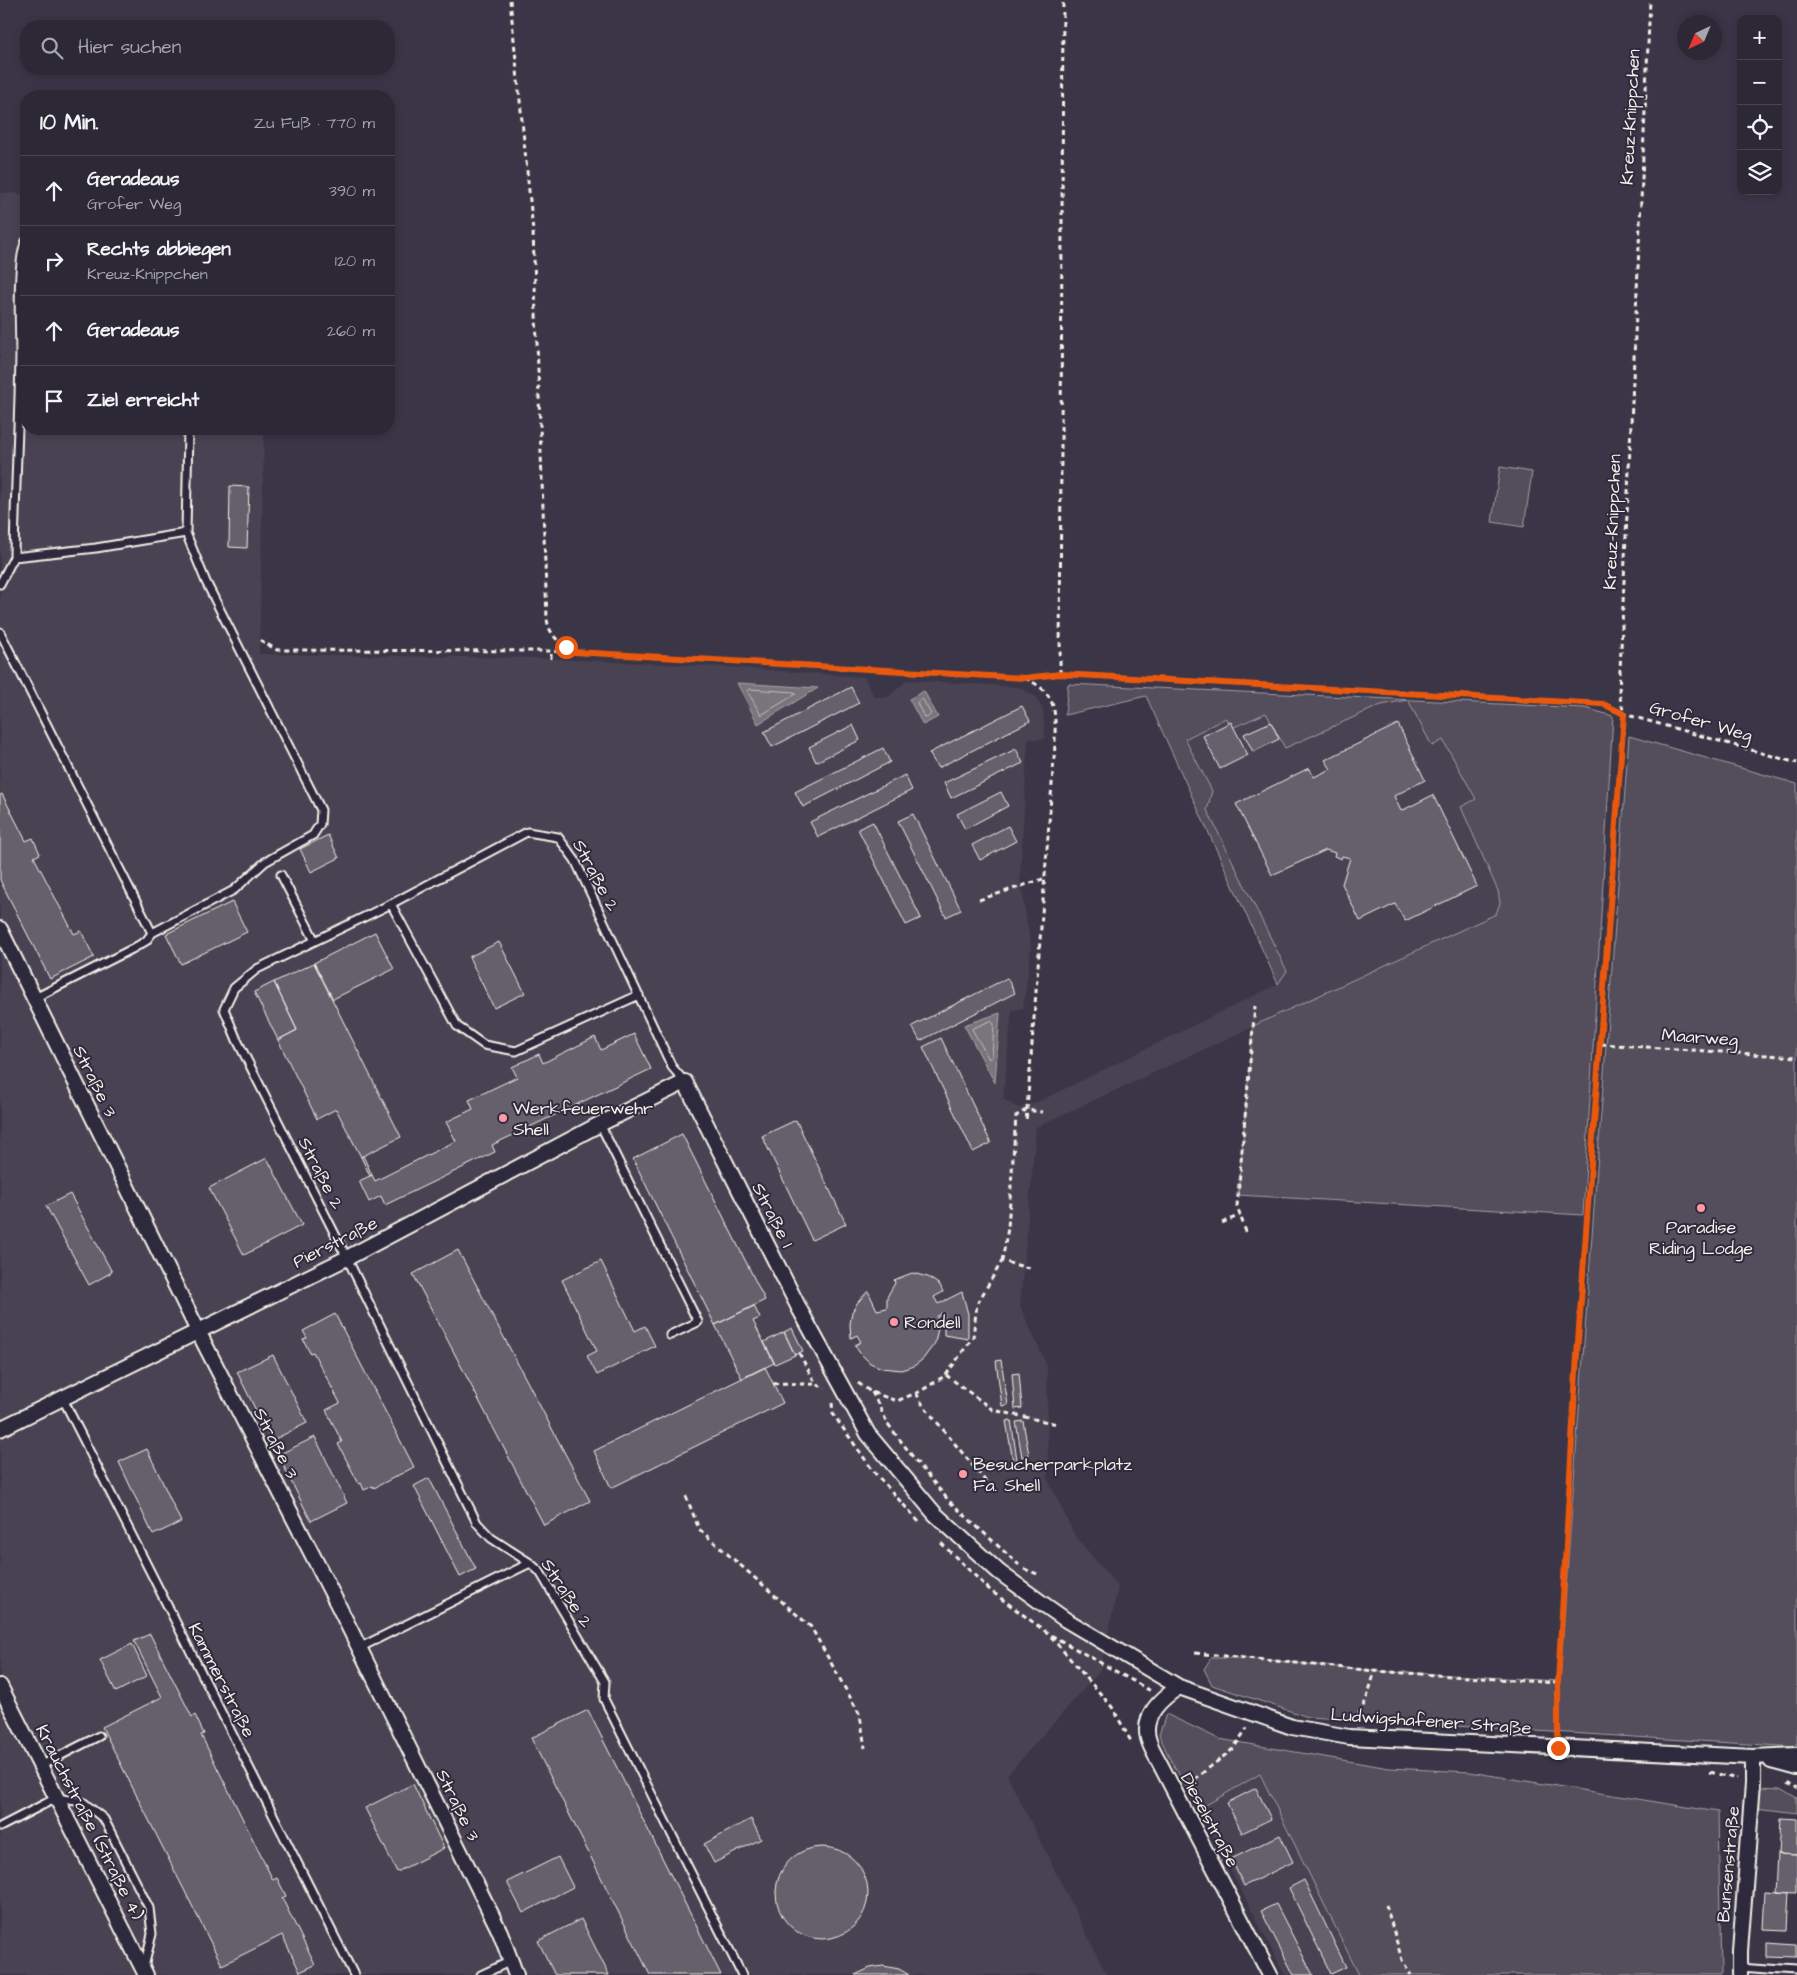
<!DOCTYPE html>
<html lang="de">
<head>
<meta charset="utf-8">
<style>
	body { margin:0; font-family:"Architects Daughter",sans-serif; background:#34303d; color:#f1f3f6 }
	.controls { position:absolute; right:15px; top:15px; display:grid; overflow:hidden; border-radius:10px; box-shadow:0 2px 8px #0003 }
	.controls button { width:45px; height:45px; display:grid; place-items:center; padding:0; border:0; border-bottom:1px solid #484450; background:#2c2835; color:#f1f3f6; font:25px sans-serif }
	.compass { position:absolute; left:1677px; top:15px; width:45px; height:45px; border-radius:50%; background:#2c2835; box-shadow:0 2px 8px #0003; rotate:224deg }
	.stop { position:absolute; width:15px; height:15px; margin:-11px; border:4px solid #ea580c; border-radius:50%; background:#fff }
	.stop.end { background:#ea580c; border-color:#fff; box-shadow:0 1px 5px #0008 }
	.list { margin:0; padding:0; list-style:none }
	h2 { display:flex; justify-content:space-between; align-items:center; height:65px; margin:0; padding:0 20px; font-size:21px }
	h2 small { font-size:16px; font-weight:400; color:#a6a6ad }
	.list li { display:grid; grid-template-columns:32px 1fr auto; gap:15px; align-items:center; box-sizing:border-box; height:70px; padding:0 20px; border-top:1px solid #484450 }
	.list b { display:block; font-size:19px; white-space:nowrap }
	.list p { margin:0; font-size:16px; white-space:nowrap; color:#a6a6ad }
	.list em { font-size:16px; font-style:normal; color:#a6a6ad }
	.icon { flex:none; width:28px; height:28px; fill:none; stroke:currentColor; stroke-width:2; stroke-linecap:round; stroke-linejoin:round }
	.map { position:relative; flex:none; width:1797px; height:1975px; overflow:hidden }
	.search { position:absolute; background:#2c2835; box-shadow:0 2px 8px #0003; left:20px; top:20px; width:375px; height:55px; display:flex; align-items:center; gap:12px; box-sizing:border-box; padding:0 18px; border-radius:20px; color:#a6a6ad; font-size:19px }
	.panel { position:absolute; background:#2c2835; box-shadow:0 2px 8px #0003; left:20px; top:90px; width:375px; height:345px; border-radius:20px }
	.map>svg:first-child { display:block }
</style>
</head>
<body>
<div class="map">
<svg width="1797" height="1975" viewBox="0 0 1797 1975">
	<rect width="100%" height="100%" fill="#3b3647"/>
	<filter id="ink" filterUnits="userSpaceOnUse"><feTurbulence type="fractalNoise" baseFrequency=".02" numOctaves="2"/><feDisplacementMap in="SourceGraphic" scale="10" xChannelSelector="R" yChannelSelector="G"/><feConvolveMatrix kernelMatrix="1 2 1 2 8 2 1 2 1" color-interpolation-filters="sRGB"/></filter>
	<g filter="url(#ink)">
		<!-- built -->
		<path fill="#484352" d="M 0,193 L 26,194 L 26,429 L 264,429 L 259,654 L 532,658 L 726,667 L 864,677 L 874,697 L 889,697 L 907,680 L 1019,687 L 1036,697 L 1043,711 L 1045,739 L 1028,739 L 1020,878 L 1031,948 L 1023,1008 L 1012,1010 L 1003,1099 L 1019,1108 L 1040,1101 L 1278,984 L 1287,971 L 1207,810 L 1212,791 L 1185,739 L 1226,718 L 1232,728 L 1266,713 L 1285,747 L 1381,705 L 1408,700 L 1432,745 L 1443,739 L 1476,799 L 1461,808 L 1498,891 L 1500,903 L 1496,914 L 1036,1127 L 1020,1306 L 1047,1366 L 1048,1480 L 1075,1536 L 1118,1587 L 1100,1671 L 1007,1775 L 1107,1975 L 0,1975 Z
			M 1260,1773 L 1359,1975 L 1285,1975 L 1199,1809 Z"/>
		<!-- green -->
		<path fill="#534e5c" stroke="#a4a0a2" d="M 1500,467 L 1532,472 L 1524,527 L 1492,522 Z
			M 1068,684 L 1585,708 L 1613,716 L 1583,1215 L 1238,1195 L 1253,1026 L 1496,914 L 1500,903 L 1498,891 L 1461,807 L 1476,799 L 1443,740 L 1432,746 L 1408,700 L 1381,705 L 1285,748 L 1266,713 L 1232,728 L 1226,718 L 1185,739 L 1212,791 L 1207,810 L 1287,971 L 1278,984 L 1146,696 L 1065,715 Z
			M 1629,736 L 1797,784 L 1797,1747 L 1308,1717 L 1212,1685 L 1204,1669 L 1211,1658 L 1250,1658 L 1375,1671 L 1559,1681 Z
			M 1166,1714 L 1219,1739 L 1389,1768 L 1470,1772 L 1718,1812 L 1721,1975 L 1359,1975 L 1260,1774 L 1199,1809 L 1169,1757 L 1159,1735 Z
			M 1760,1788 L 1780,1789 L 1797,1799 L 1797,1813 L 1757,1808 L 1756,1802 Z"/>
		<!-- water -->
		<path fill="#78747b" stroke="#aaa6a7" d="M 737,683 L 818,688 L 758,724 Z
			M 924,691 L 938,717 L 923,725 L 909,699 Z
			M 1000,1013 L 995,1083 L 964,1025 Z"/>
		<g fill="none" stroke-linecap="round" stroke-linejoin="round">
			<!-- shore -->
			<path stroke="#c2bfbc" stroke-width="1" d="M 750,689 L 794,692 L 796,694 L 761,715 L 748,692 Z
				M 921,699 L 923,700 L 931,714 L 927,718 L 924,717 L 917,703 Z
				M 991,1021 L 994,1024 L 992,1057 L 989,1059 L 972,1029 Z"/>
		</g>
		<!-- building -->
		<path fill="#65616c" stroke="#f4f1e8" d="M 230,486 L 249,487 L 247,548 L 229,547 Z
			M 851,687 L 859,703 L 772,747 L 764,732 Z
			M 1022,706 L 1030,721 L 938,768 L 929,753 Z
			M 1231,722 L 1248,755 L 1220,769 L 1203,736 Z
			M 1271,722 L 1279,739 L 1253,752 L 1244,734 Z
			M 1398,724 L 1425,780 L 1394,796 L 1401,811 L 1433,795 L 1477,886 L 1405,921 L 1395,904 L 1360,921 L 1342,884 L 1350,858 L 1342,856 L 1341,859 L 1334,856 L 1335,853 L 1326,850 L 1272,875 L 1236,804 L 1309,768 L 1314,777 L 1331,769 L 1325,760 Z
			M 853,725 L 860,740 L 816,762 L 809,747 Z
			M 883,748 L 890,762 L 803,807 L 795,792 Z
			M 1016,749 L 1023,763 L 951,798 L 944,783 Z
			M 905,775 L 912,790 L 818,837 L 810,822 Z
			M 1001,792 L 1008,806 L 965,829 L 957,814 Z
			M 2,794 L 26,841 L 33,838 L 40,854 L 34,857 L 74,934 L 81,931 L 94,957 L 50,979 L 0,880 L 0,795 Z
			M 913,814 L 961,910 L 946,917 L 898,821 Z
			M 873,822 L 921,918 L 906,925 L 858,829 Z
			M 1008,826 L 1016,841 L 980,860 L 972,845 Z
			M 328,835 L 339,858 L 311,872 L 300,849 Z
			M 232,902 L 247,932 L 181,964 L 166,934 Z
			M 375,932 L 394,969 L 333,999 L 314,963 Z
			M 499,942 L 525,993 L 494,1008 L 469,957 Z
			M 314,963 L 401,1137 L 361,1157 L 336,1109 L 317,1119 L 278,1040 L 297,1030 L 274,982 Z
			M 1007,978 L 1015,993 L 920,1041 L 912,1026 Z
			M 274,982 L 297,1030 L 278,1040 L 254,992 Z
			M 634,1034 L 651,1069 L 492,1145 L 495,1152 L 385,1205 L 381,1196 L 369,1202 L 359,1181 L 372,1175 L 375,1181 L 456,1141 L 446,1122 L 473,1109 L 469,1100 L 517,1077 L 512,1067 L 539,1054 L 543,1063 L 595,1037 L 601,1050 Z
			M 941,1038 L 991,1143 L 973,1152 L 923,1047 Z
			M 796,1120 L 846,1224 L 812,1240 L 762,1136 Z
			M 682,1134 L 765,1300 L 715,1325 L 633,1159 Z
			M 363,1156 L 372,1175 L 370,1176 L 361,1157 Z
			M 267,1158 L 302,1225 L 244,1255 L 209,1188 Z
			M 70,1194 L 112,1272 L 89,1285 L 46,1206 Z
			M 458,1250 L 590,1501 L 544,1525 L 413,1274 Z
			M 601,1261 L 635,1331 L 645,1326 L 655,1346 L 597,1375 L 587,1356 L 597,1351 L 562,1280 Z
			M 912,1273 L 928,1277 L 940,1285 L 943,1292 L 934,1297 L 938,1304 L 962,1292 L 968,1314 L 968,1339 L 944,1335 L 944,1313 L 940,1314 L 940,1316 L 937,1316 L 938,1328 L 935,1343 L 923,1359 L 914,1366 L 901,1370 L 882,1368 L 870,1363 L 859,1352 L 855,1345 L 861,1342 L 857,1335 L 851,1338 L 850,1324 L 852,1312 L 858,1302 L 868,1291 L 877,1310 L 887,1308 L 887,1297 L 895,1283 L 894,1280 Z
			M 754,1306 L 760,1318 L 753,1321 L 774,1363 L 742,1379 L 715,1325 Z
			M 335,1314 L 414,1467 L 374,1488 L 373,1486 L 364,1490 L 361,1483 L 359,1484 L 338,1444 L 342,1442 L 326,1410 L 340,1403 L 313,1352 L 310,1353 L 303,1339 L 307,1338 L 303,1331 Z
			M 792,1328 L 803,1351 L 795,1355 L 784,1332 Z
			M 784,1332 L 795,1355 L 775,1364 L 764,1342 Z
			M 273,1355 L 307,1423 L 271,1441 L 237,1372 Z
			M 1001,1360 L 1008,1405 L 1002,1406 L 996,1361 Z
			M 765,1367 L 783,1403 L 611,1488 L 594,1451 Z
			M 1019,1373 L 1022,1408 L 1015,1409 L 1012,1374 Z
			M 1011,1420 L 1018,1466 L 1014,1467 L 1006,1421 Z
			M 1023,1421 L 1029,1455 L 1022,1457 L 1016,1422 Z
			M 315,1437 L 347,1503 L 311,1521 L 278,1455 Z
			M 147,1449 L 181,1522 L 153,1535 L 119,1462 Z
			M 429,1478 L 476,1569 L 460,1577 L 414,1486 Z
			M 150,1634 L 192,1717 L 195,1715 L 204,1734 L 201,1735 L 273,1880 L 277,1878 L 286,1896 L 282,1898 L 315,1965 L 300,1972 L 282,1935 L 222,1965 L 102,1727 L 162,1697 L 134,1641 Z
			M 132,1644 L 147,1676 L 116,1692 L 100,1660 Z
			M 588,1710 L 721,1975 L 650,1975 L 531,1738 Z
			M 413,1784 L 444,1848 L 397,1872 L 365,1808 Z
			M 1256,1788 L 1271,1819 L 1242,1833 L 1227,1803 Z
			M 1780,1818 L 1797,1819 L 1797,1855 L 1778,1854 Z
			M 751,1819 L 761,1839 L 714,1863 L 704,1844 Z
			M 1280,1835 L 1293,1862 L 1244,1886 L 1231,1859 Z
			M776 1893a46 46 0 1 1 92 0a46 46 0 1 1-92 0Z
			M 1778,1854 L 1797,1855 L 1797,1893 L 1776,1892 Z
			M 558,1857 L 573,1887 L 523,1913 L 507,1882 Z
			M 1304,1880 L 1346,1967 L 1331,1974 L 1289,1888 Z
			M 1765,1891 L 1789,1893 L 1787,1930 L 1763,1929 Z
			M 1276,1904 L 1313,1975 L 1294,1975 L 1261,1911 Z
			M 581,1919 L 609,1975 L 555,1975 L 538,1941 Z
			M 1767,1943 L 1797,1945 L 1797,1958 L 1767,1957 Z
			M 883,1966 L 899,1969 L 909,1975 L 855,1975 L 870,1968 Z"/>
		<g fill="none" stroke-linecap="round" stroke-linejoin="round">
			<!-- lane casing -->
			<g stroke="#f4f1e8" stroke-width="11">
				<path id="lane" d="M 26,241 C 16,261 20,329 20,355 C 19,422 15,489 14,557 L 96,548 L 186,533 L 188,429
					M 0,584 L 14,557
					M 0,632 L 152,933 L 146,941 L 132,949 L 33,999
					M 281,875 L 315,941
					M 391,904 L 457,1026 L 484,1045 L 516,1051 L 639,995
					M 152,933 L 234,890 L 265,862 L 313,835 L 320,824 L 321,810 L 206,582 L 186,533
					M 685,1082 L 672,1067 L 575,860 L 558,837 L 527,832 L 391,904 L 257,969 L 234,988 L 224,1009 L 237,1040 L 347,1258 L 477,1523 L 491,1538 L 530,1563 L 540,1572 L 605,1682 L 604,1699 L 742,1975
					M 600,1124 L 698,1322 L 670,1335
					M 63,1399 L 354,1975
					M 359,1648 L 530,1563
					M 40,1766 L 99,1736
					M 0,1827 L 56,1798 L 83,1802 L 104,1819 L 149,1908 L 152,1934 L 144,1967
					M 1740,1967 L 1797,1971
					M 481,1975 L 511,1961"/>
			</g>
			<!-- street casing -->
			<g stroke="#f4f1e8" stroke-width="18">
				<path id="street" d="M 0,929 L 198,1331 L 338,1605 L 500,1932 L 516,1975
					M 0,1429 L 347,1258 L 600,1124 L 685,1082 L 800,1310 L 868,1434 L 935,1514 L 999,1572 L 1039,1601 L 1066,1620 L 1179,1687 L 1292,1727 L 1349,1737 L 1753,1757 L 1797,1755
					M 0,1686 L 146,1975
					M 1179,1687 C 1162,1698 1142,1715 1148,1738 C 1150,1746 1154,1753 1158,1760 L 1270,1975
					M 1771,1761 L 1797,1768
					M 1740,1975 L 1740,1951 L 1753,1783 L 1753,1757"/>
			</g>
			<!-- path -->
			<path stroke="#f4f1e8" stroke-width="3" stroke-dasharray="5 4" stroke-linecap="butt" d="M 510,0 L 533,231 L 547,619 C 549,635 560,644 573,651
				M 260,640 L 277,650 L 551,651 L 1025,678 L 1060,674 L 1603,704 L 1624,714 L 1797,763
				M 551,659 L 551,651
				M 1060,674 L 1063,0
				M 1025,678 C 1059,694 1055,712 1055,745 L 1026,1122
				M 979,900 L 1043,879
				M 1601,1044 L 1797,1057
				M 1222,1223 L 1240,1215
				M 1246,1232 L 1237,1206 L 1255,1006
				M 1002,1261 L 1008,1228 L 1016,1116 L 1026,1110 L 1042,1112
				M 799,1353 L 816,1384 L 825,1388
				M 946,1375 L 973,1337 L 977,1304 L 1002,1261 L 1032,1269
				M 858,1383 L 871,1392 L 897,1401 L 921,1391 L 946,1375 L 993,1410 L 1057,1424
				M 773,1384 C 788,1382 802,1385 816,1384
				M 872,1392 L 888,1424 L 916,1461 L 949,1501 L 1019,1565
				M 916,1393 L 923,1405 L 992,1489
				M 832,1403 L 833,1414 L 874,1472 L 920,1523
				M 686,1496 L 699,1529 L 811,1627 L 860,1715 L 865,1748
				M 941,1543 L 991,1591 L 1049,1634 L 1151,1691
				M 1024,1569 L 1040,1575
				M 1051,1637 L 1112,1707 L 1132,1743
				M 1195,1653 L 1375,1671
				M 1354,1722 L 1366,1701 L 1375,1671 L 1558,1683
				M 1558,1733 L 1558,1683 L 1577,1355 L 1624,714 L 1619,693 L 1650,0
				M 1710,1772 L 1737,1779
				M 1787,1783 L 1797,1789
				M 1187,1785 L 1233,1749 L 1247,1728
				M 1386,1905 L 1402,1960 L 1411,1975"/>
			<!-- lane -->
			<use href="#lane" stroke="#2f2a3d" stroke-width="7"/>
			<!-- street -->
			<use href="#street" stroke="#2f2a3d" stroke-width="14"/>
		</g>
	</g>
	<g fill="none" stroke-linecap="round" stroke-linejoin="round" filter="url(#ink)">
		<!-- route -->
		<path stroke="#ea580c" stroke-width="6" d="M 566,647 L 575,652 L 1025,678 L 1060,674 L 1603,704 L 1624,714 L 1577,1355 L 1558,1682 L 1558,1748"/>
	</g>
	<!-- markers -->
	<g fill="#ff9aa2" stroke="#2f2a3d" stroke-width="2">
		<circle cx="503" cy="1118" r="5"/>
		<circle cx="1701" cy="1208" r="5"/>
		<circle cx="894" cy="1322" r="5"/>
		<circle cx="963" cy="1474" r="5"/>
	</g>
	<g text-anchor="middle" stroke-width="4" stroke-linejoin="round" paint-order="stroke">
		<!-- street labels -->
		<g font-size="18" fill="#f4f1e8" stroke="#2f2a3d">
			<text transform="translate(1630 117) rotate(-87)" y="6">Kreuz-Knippchen</text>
			<text transform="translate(1612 522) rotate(-88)" y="6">Kreuz-Knippchen</text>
			<text transform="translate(1701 721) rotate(16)" y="6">Grofer Weg</text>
			<text transform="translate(596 875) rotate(62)" y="6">Straße 2</text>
			<text transform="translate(1700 1037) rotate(4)" y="6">Maarweg</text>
			<text transform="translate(95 1081) rotate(64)" y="6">Straße 3</text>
			<text transform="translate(321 1173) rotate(63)" y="6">Straße 2</text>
			<text transform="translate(773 1215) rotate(63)" y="6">Straße 1</text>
			<text transform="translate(335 1242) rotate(-27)" y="6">Pierstraße</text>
			<text transform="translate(276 1443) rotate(63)" y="6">Straße 3</text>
			<text transform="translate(567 1593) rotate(57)" y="6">Straße 2</text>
			<text transform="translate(222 1680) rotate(63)" y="6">Kammerstraße</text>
			<text transform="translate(1431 1721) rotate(4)" y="6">Ludwigshafener Straße</text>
			<text transform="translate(458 1805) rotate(64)" y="6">Straße 3</text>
			<text transform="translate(1210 1820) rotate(62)" y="6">Dieselstraße</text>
			<text transform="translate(90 1822) rotate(63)" y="6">Krauchstraße (Straße 4)</text>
			<text transform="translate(1728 1864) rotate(-85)" y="6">Bunsenstraße</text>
		</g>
		<!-- poi labels -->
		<g font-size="18" fill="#f4f1e8" stroke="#2f2a3d" text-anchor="start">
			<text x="513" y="1114">Werkfeuerwehr<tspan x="513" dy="21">Shell</tspan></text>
			<text x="1701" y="1233" text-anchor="middle">Paradise<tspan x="1701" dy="21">Riding Lodge</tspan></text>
			<text x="904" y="1328">Rondell</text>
			<text x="973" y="1470">Besucherparkplatz<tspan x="973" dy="21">Fa. Shell</tspan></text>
		</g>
	</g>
</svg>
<div class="controls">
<button>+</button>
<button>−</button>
<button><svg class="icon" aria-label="locate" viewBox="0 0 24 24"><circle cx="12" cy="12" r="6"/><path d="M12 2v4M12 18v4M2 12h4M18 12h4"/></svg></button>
<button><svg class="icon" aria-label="layers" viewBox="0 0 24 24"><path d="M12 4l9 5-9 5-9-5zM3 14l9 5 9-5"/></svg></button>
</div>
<svg class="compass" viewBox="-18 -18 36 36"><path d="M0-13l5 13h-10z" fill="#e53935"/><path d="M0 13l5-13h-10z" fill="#a6a6ad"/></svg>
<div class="stop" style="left:566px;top:647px"></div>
<div class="stop end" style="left:1558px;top:1748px"></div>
<div class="search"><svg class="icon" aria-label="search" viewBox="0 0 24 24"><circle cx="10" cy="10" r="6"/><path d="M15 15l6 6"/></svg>Hier suchen</div>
<section class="panel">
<h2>10 Min.<small>Zu Fuß · 770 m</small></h2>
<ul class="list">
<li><svg class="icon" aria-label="ahead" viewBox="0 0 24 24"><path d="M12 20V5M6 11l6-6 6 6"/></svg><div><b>Geradeaus</b><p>Grofer Weg</p></div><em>390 m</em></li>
<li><svg class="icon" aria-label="right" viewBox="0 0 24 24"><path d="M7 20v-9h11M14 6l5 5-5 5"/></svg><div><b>Rechts abbiegen</b><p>Kreuz-Knippchen</p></div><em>120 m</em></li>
<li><svg class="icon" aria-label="ahead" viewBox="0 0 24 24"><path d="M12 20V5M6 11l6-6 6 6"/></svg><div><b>Geradeaus</b></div><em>260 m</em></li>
<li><svg class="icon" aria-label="arrive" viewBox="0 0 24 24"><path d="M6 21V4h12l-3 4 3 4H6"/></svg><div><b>Ziel erreicht</b></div></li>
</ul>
</section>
</div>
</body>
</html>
